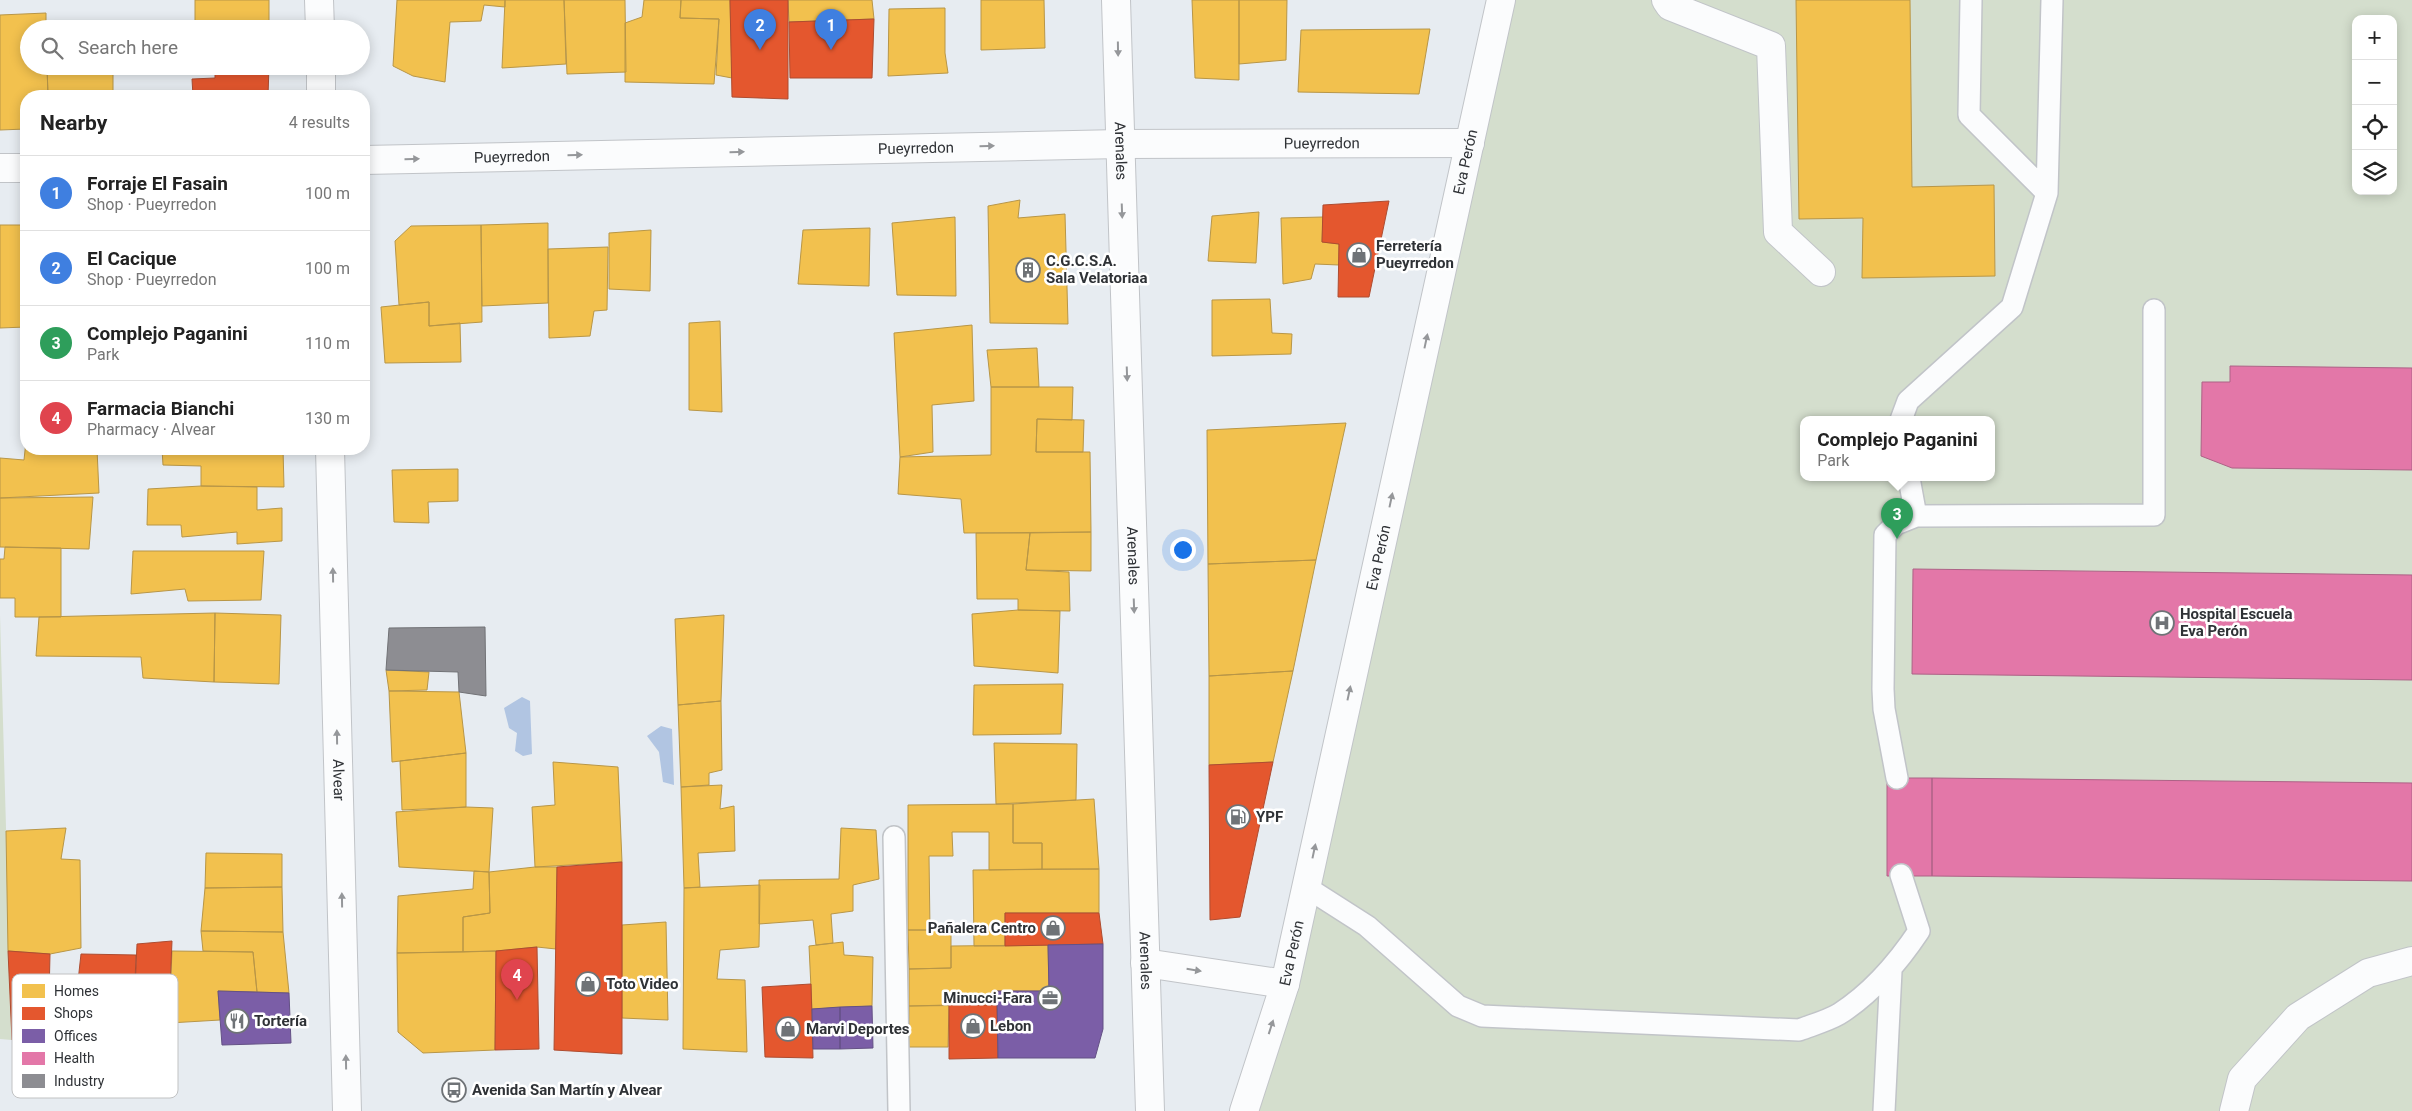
<!DOCTYPE html>
<html lang="en">
<head>
<meta charset="utf-8">
<style>
	body { margin:0; font-family:Roboto,sans-serif; background:#f2f2f2; color:#222 }
	.controls { position:absolute; right:15px; top:15px; display:grid; overflow:hidden; border-radius:10px; box-shadow:0 2px 12px #0003 }
	.controls button { width:45px; height:45px; display:grid; place-items:center; padding:0; border:0; border-bottom:1px solid #e0e0e0; background:#fff; color:#222; font:25px sans-serif }
	.you { position:absolute; left:1182px; top:549px; width:18px; height:18px; margin:-12px; border:4px solid #fff; border-radius:50%; background:#1a73e8; box-shadow:0 0 0 8px #1a73e833 }
	.badge { display:grid; place-items:center; width:32px; height:32px; border-radius:50%; background:#6f7377; color:#fff; font-size:16px; font-weight:700 }
	.pin { position:absolute; translate:-50% -41px; filter:drop-shadow(0 1px 2px #0008) }
	.pin::after { content:''; position:absolute; top:26px; width:18px; height:15px; background:inherit; clip-path:polygon(0 0,100% 0,50% 100%) }
	.popup { position:absolute; left:1800px; top:416px; width:195px; height:65px; box-sizing:border-box; display:grid; place-content:center; border-radius:10px; background:#fff; filter:drop-shadow(0 1px 4px #0005); font-size:16px; white-space:nowrap; color:#767676 }
	.popup b { font-size:19px; color:#222 }
	.popup::after { content:''; position:absolute; left:50%; top:100%; margin-left:-10px; border:10px solid transparent; border-top-color:#fff }
	.list { margin:0; padding:0; list-style:none }
	h2 { display:flex; justify-content:space-between; align-items:center; height:65px; margin:0; padding:0 20px; font-size:21px }
	h2 small { font-size:16px; font-weight:400; color:#767676 }
	.list li { display:grid; grid-template-columns:32px 1fr auto; gap:15px; align-items:center; box-sizing:border-box; height:75px; padding:0 20px; border-top:1px solid #e0e0e0 }
	.list b { display:block; font-size:19px; white-space:nowrap }
	.list p { margin:0; font-size:16px; white-space:nowrap; color:#767676 }
	.list em { font-size:16px; font-style:normal; color:#767676 }
	.icon { flex:none; width:28px; height:28px; fill:none; stroke:currentColor; stroke-width:2; stroke-linecap:round; stroke-linejoin:round }
	.map { position:relative; flex:none; width:2412px; height:1111px; overflow:hidden }
	.search { position:absolute; background:#fff; box-shadow:0 2px 12px #0003; left:20px; top:20px; width:350px; height:55px; display:flex; align-items:center; gap:12px; box-sizing:border-box; padding:0 18px; border-radius:28px; color:#767676; font-size:19px }
	.panel { position:absolute; background:#fff; box-shadow:0 2px 12px #0003; left:20px; top:90px; width:350px; height:365px; border-radius:20px }
	.map>svg:first-child { display:block }
</style>
</head>
<body>
<div class="map">
<svg width="2412" height="1111" viewBox="0 0 2412 1111">
	<rect width="100%" height="100%" fill="#e7ecf1"/>
	<!-- green -->
	<path fill="#d4decd" fill-rule="evenodd" d="M 1501,0 L 2412,0 L 2412,1111 L 1244,1111 ZM 2356,19 L 2393,19 L 2393,191 L 2356,191 ZM 1803,420 L 1991,420 L 1991,478 L 1803,478 Z
		M 0,615 L 12,1040 L 0,1039 Z"/>
	<!-- water -->
	<path fill="#b1c5e2" d="M 522,697 L 530,701 L 532,754 L 523,756 L 515,751 L 517,733 L 509,728 L 504,708 Z
		M 661,726 L 672,729 L 674,785 L 663,782 L 659,752 L 647,736 Z"/>
	<!-- homes -->
	<path fill="#f2c14e" stroke="#b89647" d="M 195,0 L 269,0 L 269,29 L 195,29 Z
		M 397,0 L 505,0 L 505,7 L 484,5 L 481,21 L 450,22 L 445,82 L 413,76 L 393,66 Z
		M 505,0 L 564,0 L 566,64 L 502,68 Z
		M 564,0 L 625,0 L 626,72 L 567,74 Z
		M 644,0 L 681,0 L 680,18 L 719,19 L 714,84 L 625,82 L 625,23 L 642,17 Z
		M 681,0 L 730,0 L 732,78 L 716,75 L 719,19 L 680,18 Z
		M 788,0 L 872,0 L 874,19 L 789,22 Z
		M 981,0 L 1044,0 L 1045,48 L 981,50 Z
		M 1192,0 L 1239,0 L 1239,80 L 1195,78 Z
		M 1239,0 L 1287,0 L 1286,60 L 1239,64 Z
		M 1796,0 L 1910,0 L 1912,187 L 1994,185 L 1995,276 L 1862,278 L 1863,218 L 1799,219 Z
		M 945,8 L 945,53 L 948,73 L 888,76 L 889,9 Z
		M 46,13 L 46,29 L 29,29 L 29,66 L 47,66 L 48,96 L 26,96 L 26,129 L 0,130 L 0,15 Z
		M 113,25 L 113,29 L 85,29 Z
		M 1430,29 L 1419,94 L 1298,92 L 1301,30 Z
		M 47,66 L 113,66 L 113,96 L 48,96 Z
		M 1020,200 L 1018,218 L 1065,214 L 1068,324 L 990,323 L 988,206 Z
		M 1259,212 L 1256,263 L 1208,261 L 1212,216 Z
		M 955,217 L 956,296 L 897,295 L 892,223 Z
		M 1323,217 L 1322,242 L 1339,244 L 1339,265 L 1315,264 L 1311,279 L 1283,284 L 1281,218 Z
		M 548,223 L 548,303 L 482,306 L 481,225 Z
		M 0,225 L 26,225 L 26,327 L 0,328 Z
		M 481,225 L 482,322 L 429,326 L 429,302 L 399,305 L 395,241 L 411,226 Z
		M 870,228 L 869,286 L 798,284 L 803,230 Z
		M 651,230 L 650,291 L 609,289 L 609,233 Z
		M 608,247 L 607,310 L 594,311 L 590,336 L 549,338 L 548,249 Z
		M 1270,299 L 1272,333 L 1292,334 L 1291,354 L 1212,356 L 1212,300 Z
		M 429,302 L 429,326 L 460,323 L 461,362 L 385,363 L 381,307 Z
		M 720,321 L 722,412 L 689,410 L 689,323 Z
		M 972,325 L 974,401 L 932,405 L 933,452 L 900,457 L 894,333 Z
		M 1037,348 L 1039,387 L 991,387 L 987,350 Z
		M 991,387 L 1073,387 L 1072,420 L 1037,419 L 1036,452 L 1090,452 L 1091,532 L 964,533 L 961,499 L 898,494 L 900,457 L 991,455 Z
		M 1037,419 L 1084,420 L 1083,452 L 1036,452 Z
		M 1346,423 L 1316,560 L 1208,564 L 1207,430 Z
		M 26,441 L 26,449 L 97,449 L 99,493 L 0,498 L 0,458 L 24,460 Z
		M 162,449 L 283,449 L 284,487 L 201,486 L 201,466 L 163,465 Z
		M 458,469 L 458,501 L 428,502 L 429,523 L 394,522 L 392,470 Z
		M 201,486 L 257,487 L 257,510 L 282,508 L 282,541 L 237,544 L 237,532 L 182,537 L 181,525 L 147,525 L 148,489 Z
		M 93,497 L 89,549 L 0,547 L 0,498 Z
		M 1091,532 L 1091,571 L 1026,570 L 1030,533 Z
		M 976,533 L 1030,533 L 1026,570 L 1069,572 L 1070,611 L 1018,610 L 1018,599 L 977,599 Z
		M 5,547 L 61,548 L 61,617 L 15,617 L 15,598 L 0,598 L 0,559 L 4,559 Z
		M 133,551 L 264,551 L 261,600 L 188,601 L 185,589 L 131,594 Z
		M 1316,560 L 1293,671 L 1209,676 L 1208,564 Z
		M 1018,610 L 1060,611 L 1058,673 L 974,666 L 972,614 Z
		M 215,613 L 281,615 L 279,684 L 214,682 Z
		M 215,613 L 214,682 L 143,678 L 141,657 L 36,656 L 39,617 Z
		M 724,615 L 721,701 L 678,705 L 675,619 Z
		M 386,670 L 429,672 L 427,690 L 389,691 Z
		M 1293,671 L 1273,762 L 1209,765 L 1209,676 Z
		M 1063,684 L 1061,734 L 973,735 L 974,685 Z
		M 389,691 L 459,692 L 466,753 L 392,762 Z
		M 721,701 L 722,770 L 709,773 L 709,785 L 681,787 L 678,705 Z
		M 994,743 L 1077,744 L 1076,800 L 996,804 Z
		M 466,753 L 466,807 L 402,810 L 400,761 Z
		M 553,762 L 618,767 L 622,862 L 535,867 L 532,807 L 555,805 Z
		M 722,785 L 720,809 L 734,806 L 735,851 L 698,853 L 700,887 L 684,888 L 681,787 Z
		M 1094,799 L 1099,869 L 1042,869 L 1042,843 L 1013,843 L 1013,804 Z
		M 1013,804 L 1013,843 L 1042,843 L 1042,869 L 989,870 L 989,832 L 952,832 L 953,856 L 929,856 L 930,930 L 908,930 L 908,805 Z
		M 466,807 L 493,808 L 489,872 L 399,867 L 396,812 Z
		M 66,828 L 61,859 L 80,860 L 81,948 L 50,954 L 8,951 L 6,831 Z
		M 841,828 L 876,830 L 879,879 L 853,885 L 853,911 L 831,914 L 833,943 L 816,945 L 813,920 L 759,924 L 759,880 L 839,879 Z
		M 206,853 L 282,854 L 282,887 L 205,888 Z
		M 535,867 L 557,867 L 556,949 L 537,947 L 496,951 L 463,952 L 463,917 L 490,913 L 489,872 Z
		M 1099,869 L 1099,913 L 1005,913 L 1005,946 L 974,946 L 973,870 Z
		M 474,871 L 489,872 L 490,913 L 463,917 L 463,952 L 397,953 L 398,896 L 473,889 Z
		M 760,885 L 759,947 L 720,950 L 717,979 L 745,980 L 747,1052 L 683,1049 L 684,888 Z
		M 282,887 L 283,932 L 201,931 L 205,888 Z
		M 666,922 L 668,1020 L 622,1018 L 622,925 Z
		M 908,930 L 951,930 L 951,968 L 909,969 Z
		M 201,931 L 283,932 L 289,993 L 257,992 L 253,952 L 203,951 Z
		M 843,942 L 844,955 L 873,957 L 872,1006 L 812,1009 L 809,946 Z
		M 1048,945 L 1049,991 L 997,991 L 997,1005 L 909,1006 L 909,969 L 951,968 L 951,946 Z
		M 172,951 L 253,952 L 257,992 L 218,991 L 220,1020 L 169,1023 Z
		M 496,951 L 495,1050 L 423,1053 L 398,1032 L 397,953 Z
		M 949,1005 L 948,1047 L 909,1047 L 909,1006 Z"/>
	<!-- shops -->
	<path fill="#e4572e" stroke="#ae4c30" d="M 730,0 L 788,0 L 788,99 L 732,97 Z
		M 874,19 L 872,78 L 790,78 L 789,22 Z
		M 215,66 L 269,66 L 268,96 L 193,96 L 192,79 L 215,78 Z
		M 1389,201 L 1369,297 L 1338,297 L 1339,244 L 1322,242 L 1323,205 Z
		M 1273,762 L 1240,917 L 1210,920 L 1209,765 Z
		M 622,862 L 622,1054 L 554,1050 L 557,867 Z
		M 1005,913 L 1099,913 L 1103,944 L 1005,946 Z
		M 172,941 L 168,1035 L 133,1037 L 137,944 Z
		M 537,947 L 539,1049 L 495,1050 L 496,951 Z
		M 8,951 L 50,954 L 48,1041 L 12,1040 Z
		M 81,954 L 136,955 L 133,1037 L 72,1036 Z
		M 811,984 L 813,1058 L 765,1057 L 762,987 Z
		M 949,1005 L 997,1005 L 998,1058 L 949,1059 Z"/>
	<!-- offices -->
	<path fill="#7b5ea7" stroke="#645185" d="M 1103,944 L 1103,1029 L 1095,1058 L 998,1058 L 997,991 L 1049,991 L 1048,945 Z
		M 218,991 L 289,993 L 291,1043 L 222,1045 Z
		M 872,1006 L 873,1048 L 840,1049 L 840,1007 Z
		M 840,1007 L 840,1049 L 813,1049 L 812,1009 Z"/>
	<!-- health -->
	<path fill="#e377a8" stroke="#ad6286" d="M 2230,366 L 2412,368 L 2412,470 L 2232,468 L 2201,456 L 2202,382 L 2230,382 Z
		M 1913,569 L 2412,575 L 2412,680 L 1912,674 Z
		M 1887,778 L 1932,778 L 1932,876 L 1887,876 Z
		M 1932,778 L 2412,783 L 2412,881 L 1932,876 Z"/>
	<!-- industry -->
	<path fill="#8d8d92" stroke="#717276" d="M 485,627 L 486,696 L 459,692 L 458,672 L 386,670 L 389,628 Z"/>
	<g fill="none" stroke-linecap="round" stroke-linejoin="round">
		<!-- lane casing -->
		<g stroke="#c1c4c8" stroke-width="24">
			<path id="lane" d="M 1971,0 L 1969,115 L 2047,193
				M 1901,420 L 1908,401 L 2012,307 L 2047,193 L 2052,0
				M 1909,478 L 1916,516
				M 1897,778 L 1884,709 L 1883,689 L 1885,535 L 1896,524 L 1916,516 L 2154,515 L 2154,310
				M 894,837 L 899,1111
				M 1306,887 L 1367,926 L 1458,1006 L 1482,1016 L 1799,1030 C 1812,1025 1827,1021 1839,1014 C 1872,993 1897,964 1919,931 L 1901,875
				M 1884,1111 L 1891,971"/>
		</g>
		<!-- street casing -->
		<g stroke="#c1c4c8" stroke-width="30">
			<g id="street">
				<path d="M 319,0 L 320,29"/>
				<path id="s1" d="M 1116,0 L 1150,1111"/>
				<path d="M 1666,0 L 1670,6 L 1771,46 L 1778,232 L 1821,272"/>
				<path d="M 321,66 L 321,96"/>
				<path id="s2" d="M 364,160 L 1120,144 L 1470,143"/>
				<path d="M 0,168 L 26,168"/>
				<path id="s3" d="M 330,449 L 347,1111"/>
				<path d="M 1145,963 L 1285,984"/>
				<path id="s4" d="M 1244,1111 L 1285,984 L 1501,0"/>
				<path d="M 2234,1111 L 2242,1079 L 2298,1017 L 2368,973 L 2412,961"/>
			</g>
		</g>
		<!-- lane -->
		<use href="#lane" stroke="#fbfcfd" stroke-width="21"/>
		<!-- street -->
		<use href="#street" stroke="#fbfcfd" stroke-width="28"/>
	</g>
	<!-- one-way arrows -->
	<defs><path id="oneway-solid" d="M-6-.8H1V-3.2L6.5 0L1 3.2V.8H-6Z" transform="scale(1.25)"/></defs>
	<g fill="#95979a">
		<use href="#oneway-solid" transform="translate(1118 49) rotate(89)"/>
		<use href="#oneway-solid" transform="translate(987 146) rotate(-1)"/>
		<use href="#oneway-solid" transform="translate(737 152) rotate(-1)"/>
		<use href="#oneway-solid" transform="translate(575 155) rotate(-1)"/>
		<use href="#oneway-solid" transform="translate(412 159) rotate(-1)"/>
		<use href="#oneway-solid" transform="translate(1122 211) rotate(88)"/>
		<use href="#oneway-solid" transform="translate(1426 341) rotate(-78)"/>
		<use href="#oneway-solid" transform="translate(1127 374) rotate(88)"/>
		<use href="#oneway-solid" transform="translate(1391 500) rotate(-78)"/>
		<use href="#oneway-solid" transform="translate(333 575) rotate(-91)"/>
		<use href="#oneway-solid" transform="translate(1134 606) rotate(88)"/>
		<use href="#oneway-solid" transform="translate(1349 693) rotate(-78)"/>
		<use href="#oneway-solid" transform="translate(337 737) rotate(-91)"/>
		<use href="#oneway-solid" transform="translate(1314 851) rotate(-78)"/>
		<use href="#oneway-solid" transform="translate(342 900) rotate(-91)"/>
		<use href="#oneway-solid" transform="translate(1194 970) rotate(9)"/>
		<use href="#oneway-solid" transform="translate(1271 1027) rotate(-72)"/>
		<use href="#oneway-solid" transform="translate(346 1062) rotate(-91)"/>
	</g>
	<!-- icons -->
	<defs>
		<g id="shop-ring" transform="scale(1.25)"><circle r="9.5" fill="#fff" stroke="#6f7377" stroke-width="1.5"/><path d="M-5-2.5h2.3a2.7 3.5 0 0 1 5.4 0H5L5.5 6h-11ZM-1.5-2.5h3a1.5 2.3 0 0 0-3 0Z" fill="#6f7377"/></g>
		<g id="building-ring" transform="scale(1.25)"><circle r="9.5" fill="#fff" stroke="#6f7377" stroke-width="1.5"/><path d="M-4-6H4V6H1V3H-1V6H-4ZM-2.5-4.3h1.7v1.8h-1.7ZM.8-4.3h1.7v1.8H.8ZM-2.5-1h1.7V.8h-1.7ZM.8-1h1.7V.8H.8Z" fill="#6f7377"/></g>
		<g id="hospital-ring" transform="scale(1.25)"><circle r="9.5" fill="#fff" stroke="#6f7377" stroke-width="1.5"/><path d="M-5-5h3v3.5h4V-5h3V5h-3V1.5h-4V5h-3Z" fill="#6f7377"/></g>
		<g id="fuel-ring" transform="scale(1.25)"><circle r="9.5" fill="#fff" stroke="#6f7377" stroke-width="1.5"/><path d="M-5.5-6h7V0h2V4h1.3V-2.5L3-4.5l.8-.8L6-3V5H2.5V1h-1V6h-7ZM-4.2-4.7v3.2H.2V-4.7Z" fill="#6f7377"/></g>
		<g id="office-ring" transform="scale(1.25)"><circle r="9.5" fill="#fff" stroke="#6f7377" stroke-width="1.5"/><path d="M-6-3h4V-5.5h4V-3h4V5H-6ZM-1-4.5V-3h2v-1.5ZM-6 0V1H6V0Z" fill="#6f7377"/></g>
		<g id="restaurant-ring" transform="scale(1.25)"><circle r="9.5" fill="#fff" stroke="#6f7377" stroke-width="1.5"/><path d="M-5-6h1v4h1v-4h1v4h1v-4h1v5L-1.5 .5V6h-2V.5L-5-1ZM5-6V6H3V1.5H1.5Q1.5-4 5-6Z" fill="#6f7377"/></g>
		<g id="bus-ring" transform="scale(1.25)"><circle r="9.5" fill="#fff" stroke="#6f7377" stroke-width="1.5"/><path d="M-5-6H5V4H4V6H2V4H-2V6H-4V4H-5ZM-3.5-4V0h7V-4ZM-3.5 1.2v1.5H-2V1.2ZM2 1.2v1.5H3.5V1.2Z" fill="#6f7377"/></g>
	</defs>
	<g fill-rule="evenodd">
		<use href="#shop-ring" x="1359" y="255"/>
		<use href="#building-ring" x="1028" y="270"/>
		<use href="#hospital-ring" x="2162" y="623"/>
		<use href="#fuel-ring" x="1238" y="817"/>
		<use href="#shop-ring" x="1053" y="928"/>
		<use href="#shop-ring" x="588" y="984"/>
		<use href="#office-ring" x="1050" y="998"/>
		<use href="#restaurant-ring" x="237" y="1021"/>
		<use href="#shop-ring" x="973" y="1026"/>
		<use href="#shop-ring" x="788" y="1029"/>
		<use href="#bus-ring" x="454" y="1090"/>
	</g>
	<g text-anchor="middle" stroke-width="5" stroke-linejoin="round" paint-order="stroke">
		<!-- street labels -->
		<g font-size="15" fill="#2f3236" stroke="#fff">
			<text dy="5" stroke="none"><textPath href="#s2" startOffset="958">Pueyrredon</textPath></text>
			<text dy="5" stroke="none"><textPath href="#s2" startOffset="552">Pueyrredon</textPath></text>
			<text dy="5" stroke="none"><textPath href="#s1" startOffset="151">Arenales</textPath></text>
			<text dy="5" stroke="none"><textPath href="#s2" startOffset="148">Pueyrredon</textPath></text>
			<text dy="5" stroke="none"><textPath href="#s4" startOffset="975">Eva Perón</textPath></text>
			<text dy="5" stroke="none"><textPath href="#s1" startOffset="556">Arenales</textPath></text>
			<text dy="5" stroke="none"><textPath href="#s4" startOffset="570">Eva Perón</textPath></text>
			<text dy="5" stroke="none"><textPath href="#s3" startOffset="331">Alvear</textPath></text>
			<text dy="5" stroke="none"><textPath href="#s4" startOffset="165">Eva Perón</textPath></text>
			<text dy="5" stroke="none"><textPath href="#s1" startOffset="961">Arenales</textPath></text>
		</g>
		<!-- poi labels -->
		<g font-size="15" font-weight="bold" fill="#2f3236" stroke="#fff" text-anchor="start">
			<text x="1376" y="251">Ferretería<tspan x="1376" dy="17">Pueyrredon</tspan></text>
			<text x="1046" y="266">C.G.C.S.A.<tspan x="1046" dy="17">Sala Velatoriaa</tspan></text>
			<text x="2180" y="619">Hospital Escuela<tspan x="2180" dy="17">Eva Perón</tspan></text>
			<text x="1256" y="822">YPF</text>
			<text x="1036" y="933" text-anchor="end">Pañalera Centro</text>
			<text x="606" y="989">Toto Video</text>
			<text x="1032" y="1003" text-anchor="end">Minucci-Fara</text>
			<text x="254" y="1026">Tortería</text>
			<text x="990" y="1031">Lebon</text>
			<text x="806" y="1034">Marvi Deportes</text>
			<text x="472" y="1095">Avenida San Martín y Alvear</text>
		</g>
	</g>
	<!-- legend -->
	<rect x="12" y="974" width="166" height="124" rx="8" fill="#fff" stroke="#c1c2c3" stroke-width="1"/>
	<rect x="22" y="984" width="23" height="14" fill="#f2c14e"/>
	<rect x="22" y="1007" width="23" height="13" fill="#e4572e"/>
	<rect x="22" y="1029" width="23" height="14" fill="#7b5ea7"/>
	<rect x="22" y="1052" width="23" height="13" fill="#e377a8"/>
	<rect x="22" y="1074" width="23" height="14" fill="#8d8d92"/>
	<g font-size="14" fill="#2f3236">
		<text x="54" y="996">Homes</text>
		<text x="54" y="1018">Shops</text>
		<text x="54" y="1041">Offices</text>
		<text x="54" y="1063">Health</text>
		<text x="54" y="1086">Industry</text>
	</g>
</svg>
<div class="controls">
<button>+</button>
<button>−</button>
<button><svg class="icon" aria-label="locate" viewBox="0 0 24 24"><circle cx="12" cy="12" r="6"/><path d="M12 2v4M12 18v4M2 12h4M18 12h4"/></svg></button>
<button><svg class="icon" aria-label="layers" viewBox="0 0 24 24"><path d="M12 4l9 5-9 5-9-5zM3 14l9 5 9-5"/></svg></button>
</div>
<div class="you"></div>
<div class="pin badge" style="left:831px;top:50px;background:#3f7fe0">1</div>
<div class="pin badge" style="left:760px;top:50px;background:#3f7fe0">2</div>
<div class="pin badge" style="left:1897px;top:539px;background:#2e9e5b">3</div>
<div class="popup"><b>Complejo Paganini</b>Park</div>
<div class="pin badge" style="left:517px;top:1000px;background:#e0444e">4</div>
<div class="search"><svg class="icon" aria-label="search" viewBox="0 0 24 24"><circle cx="10" cy="10" r="6"/><path d="M15 15l6 6"/></svg>Search here</div>
<section class="panel">
<h2>Nearby<small>4 results</small></h2>
<ul class="list">
<li><span class="badge" style="background:#3f7fe0">1</span><div><b>Forraje El Fasain</b><p>Shop · Pueyrredon</p></div><em>100 m</em></li>
<li><span class="badge" style="background:#3f7fe0">2</span><div><b>El Cacique</b><p>Shop · Pueyrredon</p></div><em>100 m</em></li>
<li><span class="badge" style="background:#2e9e5b">3</span><div><b>Complejo Paganini</b><p>Park</p></div><em>110 m</em></li>
<li><span class="badge" style="background:#e0444e">4</span><div><b>Farmacia Bianchi</b><p>Pharmacy · Alvear</p></div><em>130 m</em></li>
</ul>
</section>
</div>
</body>
</html>
